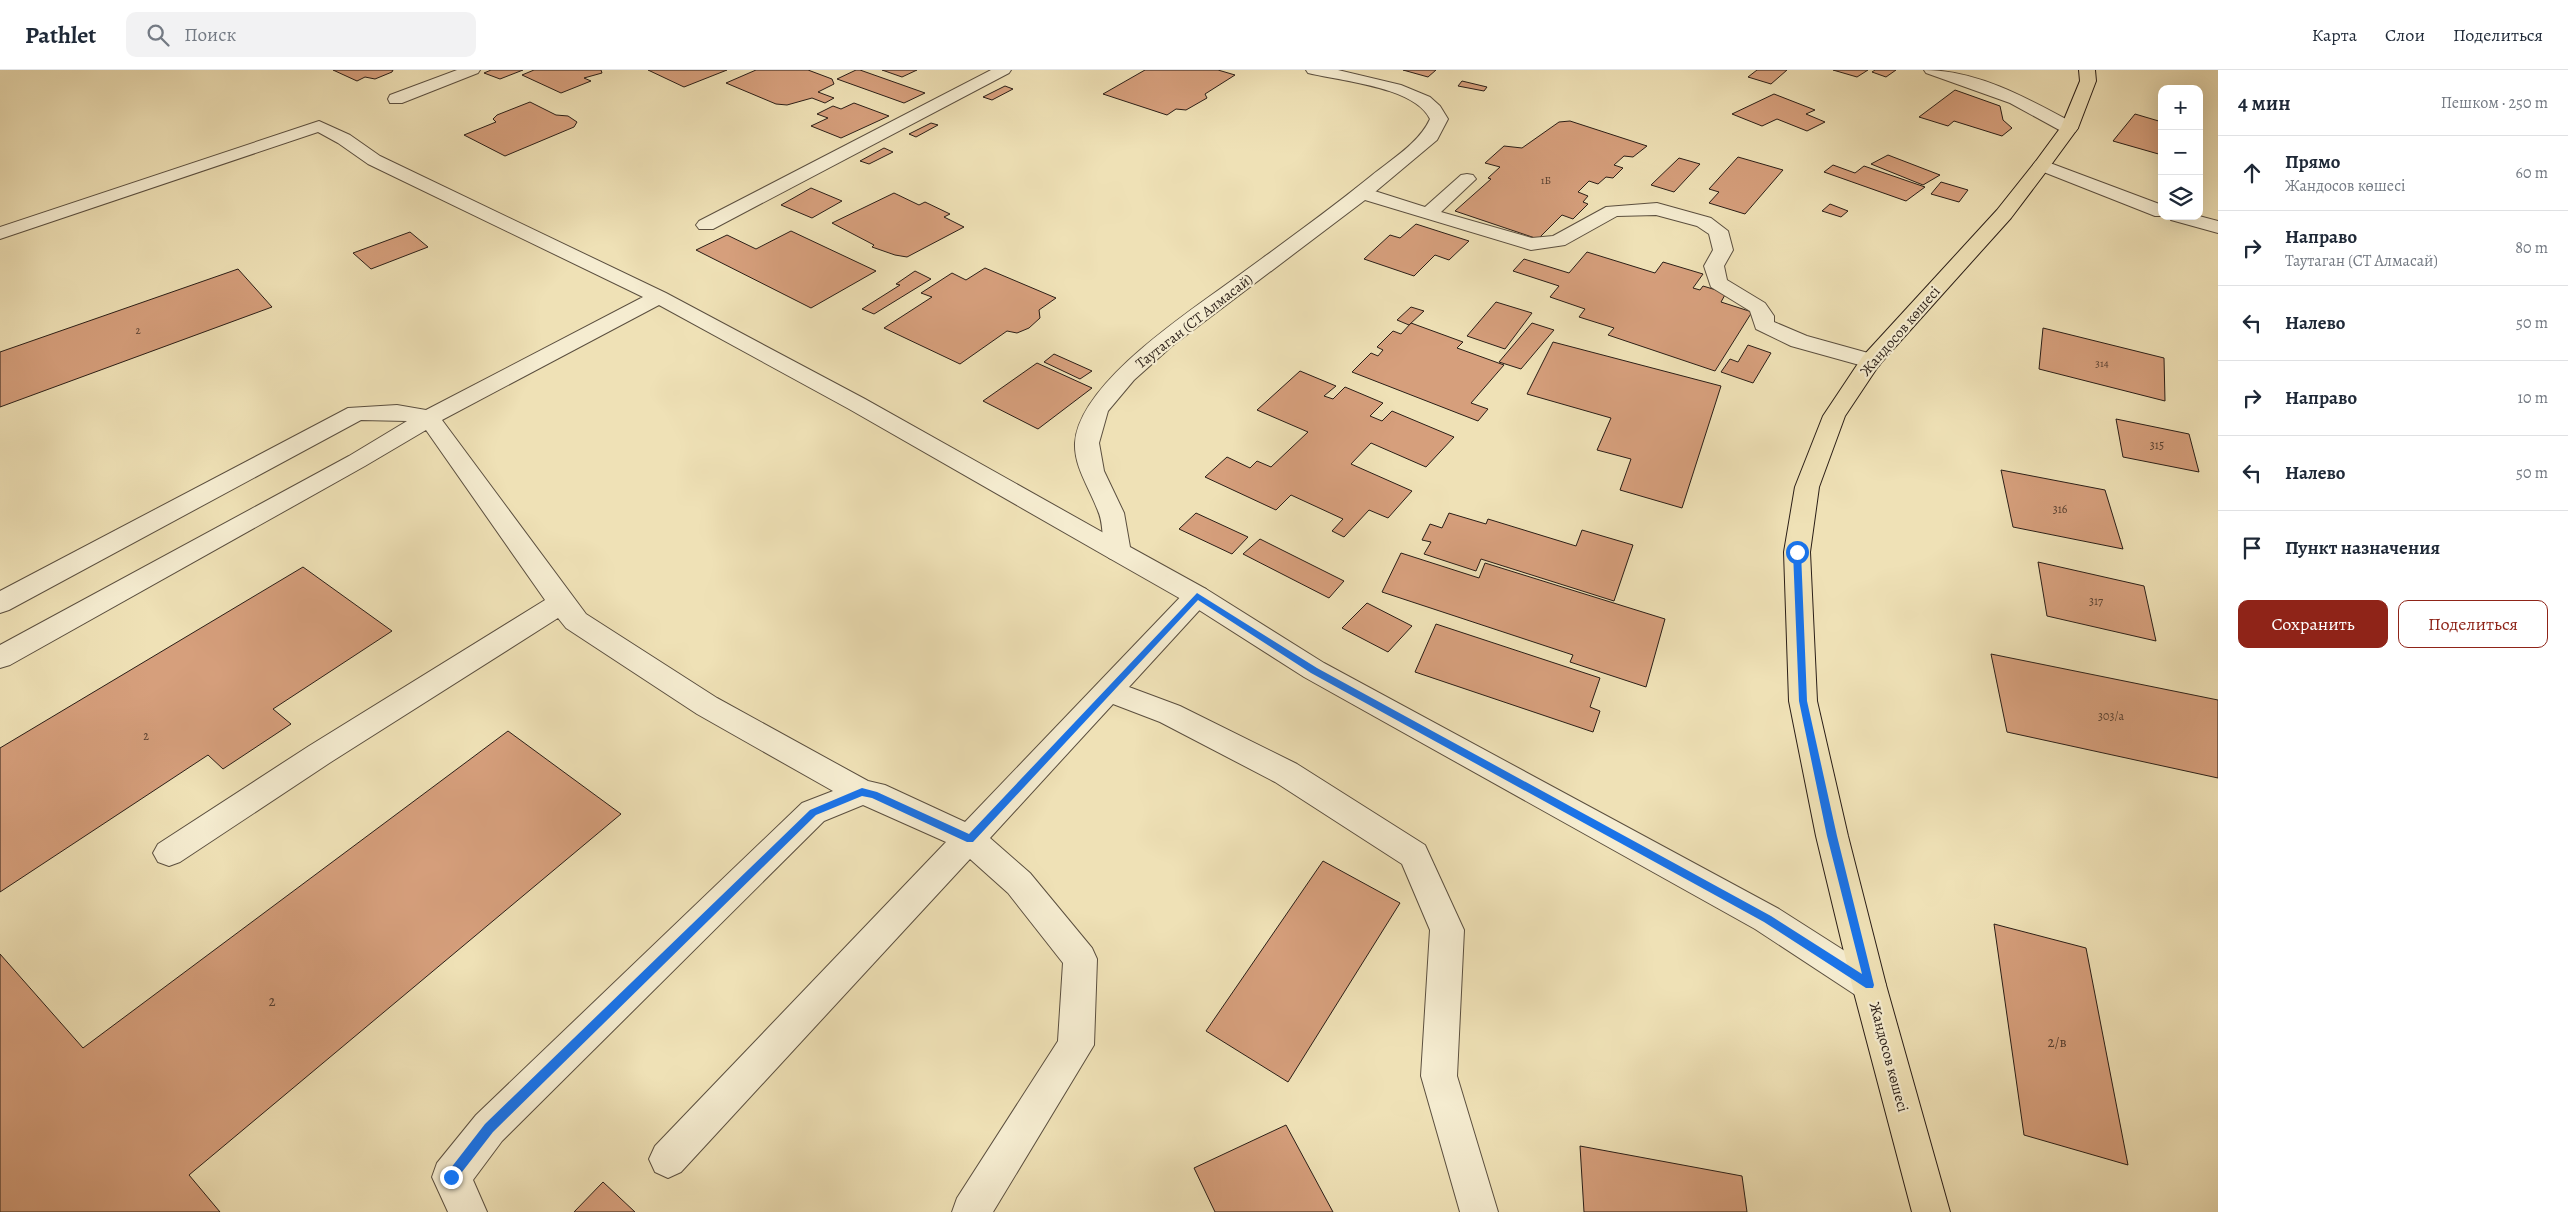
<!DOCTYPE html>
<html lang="ru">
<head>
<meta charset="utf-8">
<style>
	body { margin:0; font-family:Alegreya,serif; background:#f2f2f3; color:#1f2937 }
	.controls { position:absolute; right:15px; top:15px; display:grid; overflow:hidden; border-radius:10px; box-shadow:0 5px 20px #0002 }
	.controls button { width:45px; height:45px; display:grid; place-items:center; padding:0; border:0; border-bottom:1px solid #e0e1e3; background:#fff; color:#1f2937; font:25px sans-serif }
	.stop { position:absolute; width:15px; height:15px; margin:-11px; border:4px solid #1a73e8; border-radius:50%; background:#fff }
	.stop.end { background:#1a73e8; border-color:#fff; box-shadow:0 1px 5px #0008 }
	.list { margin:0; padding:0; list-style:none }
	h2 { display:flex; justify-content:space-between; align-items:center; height:65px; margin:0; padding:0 20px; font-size:21px }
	h2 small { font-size:16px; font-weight:400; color:#747a83 }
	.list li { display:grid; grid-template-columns:32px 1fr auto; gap:15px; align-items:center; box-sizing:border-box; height:75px; padding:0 20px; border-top:1px solid #e0e1e3 }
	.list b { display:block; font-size:19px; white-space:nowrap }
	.list p { margin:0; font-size:16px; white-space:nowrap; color:#747a83 }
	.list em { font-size:16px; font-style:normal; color:#747a83 }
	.actions { display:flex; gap:10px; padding:15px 20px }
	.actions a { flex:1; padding:11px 0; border:1px solid #8f2418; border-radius:10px; text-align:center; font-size:18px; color:#8f2418 }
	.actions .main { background:#8f2418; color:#fff }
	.icon { flex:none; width:28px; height:28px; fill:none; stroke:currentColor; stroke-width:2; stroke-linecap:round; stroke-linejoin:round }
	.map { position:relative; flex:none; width:2218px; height:1142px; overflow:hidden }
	header { display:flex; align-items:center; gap:30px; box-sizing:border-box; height:70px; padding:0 25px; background:#fff; border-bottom:1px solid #e0e1e3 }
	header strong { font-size:24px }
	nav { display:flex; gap:28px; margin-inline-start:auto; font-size:18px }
	.search { width:350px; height:45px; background:#f2f2f3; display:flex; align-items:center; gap:12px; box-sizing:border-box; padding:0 18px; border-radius:10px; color:#747a83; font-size:19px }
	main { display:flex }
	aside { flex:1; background:#fff }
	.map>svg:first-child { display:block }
</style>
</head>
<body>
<header>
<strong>Pathlet</strong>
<div class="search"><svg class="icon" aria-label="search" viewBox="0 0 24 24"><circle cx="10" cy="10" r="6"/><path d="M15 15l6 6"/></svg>Поиск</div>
<nav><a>Карта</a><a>Слои</a><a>Поделиться</a></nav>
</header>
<main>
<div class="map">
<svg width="2218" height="1142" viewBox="0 0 2218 1142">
	<rect width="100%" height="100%" fill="#efe1b6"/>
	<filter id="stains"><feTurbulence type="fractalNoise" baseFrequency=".004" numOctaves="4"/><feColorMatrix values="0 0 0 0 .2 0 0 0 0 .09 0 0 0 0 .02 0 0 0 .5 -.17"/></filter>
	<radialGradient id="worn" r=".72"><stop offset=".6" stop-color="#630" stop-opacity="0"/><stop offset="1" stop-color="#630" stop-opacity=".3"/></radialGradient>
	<!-- building -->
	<path fill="#d69f7c" stroke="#2a1e17" d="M 333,0 L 393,0 L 392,2 L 375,9 L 365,7 L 357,11 Z
		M 491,0 L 523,0 L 500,9 L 484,3 Z
		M 534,0 L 601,0 L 602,3 L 584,8 L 591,11 L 561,23 L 522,5 Z
		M 648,0 L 727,0 L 684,17 Z
		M 756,0 L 808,0 L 832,9 L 834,14 L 818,22 L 834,28 L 825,33 L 812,28 L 787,35 L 776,34 L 726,13 Z
		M 856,0 L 860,0 L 925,23 L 904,33 L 837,9 Z
		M 882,0 L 917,0 L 902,7 Z
		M 1145,0 L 1218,0 L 1235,5 L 1205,24 L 1207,28 L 1186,40 L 1176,39 L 1167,45 L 1103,24 Z
		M 1403,0 L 1436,0 L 1428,7 Z
		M 1757,0 L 1787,0 L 1771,14 L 1748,7 Z
		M 1833,0 L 1868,0 L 1857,7 Z
		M 1875,0 L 1896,0 L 1886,7 L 1872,2 Z
		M 1462,11 L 1487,17 L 1484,21 L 1458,16 Z
		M 1005,16 L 1013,19 L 992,30 L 983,27 Z
		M 1955,20 L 2000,36 L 2003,50 L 2012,58 L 2002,66 L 1954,51 L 1948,56 L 1919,47 Z
		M 1774,24 L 1815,40 L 1806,44 L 1825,52 L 1807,61 L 1777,49 L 1762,56 L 1732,44 Z
		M 530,32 L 556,45 L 568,46 L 577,52 L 574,57 L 505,86 L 464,65 L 496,52 L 493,49 L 497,45 Z
		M 854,33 L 889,46 L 841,68 L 811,56 L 828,48 L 817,44 L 833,36 L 841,39 Z
		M 2135,44 L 2162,52 L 2162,85 L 2113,71 Z
		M 1570,51 L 1647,76 L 1633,87 L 1624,86 L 1614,95 L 1623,98 L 1613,108 L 1606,107 L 1598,114 L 1589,111 L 1578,122 L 1588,126 L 1583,132 L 1588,134 L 1573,149 L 1562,145 L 1538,169 L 1455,141 L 1491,109 L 1488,108 L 1500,97 L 1485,93 L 1504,76 L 1522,78 L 1559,52 Z
		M 931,53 L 938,55 L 916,67 L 909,64 Z
		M 884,78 L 893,82 L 869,94 L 860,91 Z
		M 1888,85 L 1940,105 L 1923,115 L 1871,94 Z
		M 1738,87 L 1783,100 L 1745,144 L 1709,133 L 1719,122 L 1709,119 Z
		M 1679,88 L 1700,94 L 1674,122 L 1651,115 Z
		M 1833,95 L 1855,103 L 1864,96 L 1925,117 L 1906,131 L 1824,102 Z
		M 1941,112 L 1968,120 L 1959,132 L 1931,124 Z
		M 811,118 L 842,131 L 812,148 L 781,135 Z
		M 894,123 L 919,135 L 925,132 L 950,144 L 944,147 L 964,157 L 907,187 L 895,185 L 872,177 L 874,175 L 832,153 Z
		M 1830,134 L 1848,141 L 1841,147 L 1822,141 Z
		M 1416,154 L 1469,171 L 1449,190 L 1435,185 L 1414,206 L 1364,189 L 1390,165 L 1400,168 Z
		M 791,161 L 876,201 L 811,238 L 696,180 L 727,165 L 756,179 Z
		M 410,162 L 428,177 L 371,199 L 353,183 Z
		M 1587,182 L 1655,203 L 1663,192 L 1703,204 L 1693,218 L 1700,220 L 1703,216 L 1726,223 L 1721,232 L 1752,242 L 1715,301 L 1608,265 L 1614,258 L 1579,247 L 1585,239 L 1550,227 L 1559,216 L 1513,201 L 1524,189 L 1569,203 Z
		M 985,198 L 1056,228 L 1039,240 L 1040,248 L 1029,258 L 1017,263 L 1007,261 L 960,294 L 884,258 L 932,227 L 921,223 L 952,203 L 966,210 Z
		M 238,199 L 272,237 L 0,337 L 0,282 Z
		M 915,201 L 931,209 L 874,244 L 862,239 L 900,215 L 896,214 Z
		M 1496,232 L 1532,243 L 1505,279 L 1467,266 Z
		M 1411,237 L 1424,241 L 1409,255 L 1397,250 Z
		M 1411,253 L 1463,272 L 1457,278 L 1504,295 L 1471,333 L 1488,339 L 1478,351 L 1352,302 L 1371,283 L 1378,286 L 1383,280 L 1377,277 L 1393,261 L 1401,264 Z
		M 1532,253 L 1554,260 L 1521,299 L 1499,292 Z
		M 2043,258 L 2164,288 L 2165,331 L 2039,299 Z
		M 1553,272 L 1721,316 L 1682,438 L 1620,420 L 1631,389 L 1597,380 L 1611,348 L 1527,324 Z
		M 1748,275 L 1771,283 L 1753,313 L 1721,302 L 1730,289 L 1738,292 Z
		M 1054,284 L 1092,301 L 1080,309 L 1044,292 Z
		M 1037,293 L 1092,318 L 1038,359 L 983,331 Z
		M 1300,301 L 1336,316 L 1324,326 L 1333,329 L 1345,317 L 1383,333 L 1370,346 L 1382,351 L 1392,341 L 1454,367 L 1426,397 L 1371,373 L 1351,394 L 1412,421 L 1388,448 L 1369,440 L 1344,467 L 1332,461 L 1343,449 L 1291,425 L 1276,440 L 1205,407 L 1227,387 L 1250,398 L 1257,391 L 1271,397 L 1308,362 L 1257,340 Z
		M 2116,349 L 2189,364 L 2199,402 L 2123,387 Z
		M 2001,400 L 2105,420 L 2123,479 L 2013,457 Z
		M 1196,443 L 1248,467 L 1232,484 L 1179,459 Z
		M 1449,443 L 1486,454 L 1488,449 L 1576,476 L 1582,460 L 1633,475 L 1614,531 L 1481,489 L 1476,501 L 1424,484 L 1431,472 L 1422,470 L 1430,454 L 1442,458 Z
		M 1260,469 L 1344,511 L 1329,528 L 1243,484 Z
		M 1401,483 L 1479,508 L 1485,493 L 1665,549 L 1646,617 L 1570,592 L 1573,585 L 1382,522 Z
		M 2038,492 L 2144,516 L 2156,571 L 2047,546 Z
		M 303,497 L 392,561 L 273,639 L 291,654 L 223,699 L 208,685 L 0,822 L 0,678 Z
		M 1367,533 L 1412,556 L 1388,582 L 1342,558 Z
		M 1436,554 L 1600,608 L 1590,637 L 1600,641 L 1593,662 L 1415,602 Z
		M 1991,584 L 2218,630 L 2218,708 L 2007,662 Z
		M 508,661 L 621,744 L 189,1105 L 220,1142 L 0,1142 L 0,884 L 83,978 Z
		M 1323,791 L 1400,833 L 1288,1012 L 1206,961 Z
		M 1994,854 L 2086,878 L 2128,1095 L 2024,1065 Z
		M 1286,1055 L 1333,1142 L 1215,1142 L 1194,1098 Z
		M 1580,1076 L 1742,1106 L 1747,1142 L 1584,1142 Z
		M 603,1112 L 635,1142 L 574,1142 Z"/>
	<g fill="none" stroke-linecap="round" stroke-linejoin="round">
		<!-- lane casing -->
		<g stroke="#5b4f3f" stroke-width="2">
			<path id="lane" d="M 319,51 L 350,65 L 380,86 L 666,223 L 865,329 L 1127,476 L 1131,482 L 1127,488 L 1118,491 L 1109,488 L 849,339 L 659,235 L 442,350 L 586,544 L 717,628 L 868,711 L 885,715 L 965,752 L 1188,519 L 1197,517 L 1206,519 L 1210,526 L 1206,533 L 1129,617 L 1180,636 L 1297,694 L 1425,775 L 1464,860 L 1457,1006 L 1498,1142 L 1460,1142 L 1421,1006 L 1430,860 L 1402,794 L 1275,712 L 1160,652 L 1113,634 L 990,768 L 1030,803 L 1092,878 L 1097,889 L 1094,975 L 993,1142 L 952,1142 L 957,1128 L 1058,971 L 1063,893 L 1008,823 L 970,789 L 681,1102 L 668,1108 L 655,1102 L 649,1089 L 655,1076 L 946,772 L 863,735 L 824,751 L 502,1071 L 473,1110 L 487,1142 L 448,1142 L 432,1107 L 437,1093 L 476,1045 L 802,733 L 833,721 L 697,644 L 566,558 L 558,548 L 331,692 L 180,792 L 169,796 L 158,792 L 153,783 L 158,774 L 309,676 L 545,530 L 426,360 L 365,396 L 10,595 L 0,598 L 0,575 L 349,386 L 407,351 L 361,350 L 9,540 L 0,543 L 0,521 L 348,338 L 397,335 L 426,340 L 643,227 L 368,94 L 338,73 L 318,62 L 0,169 L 0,157 Z
				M 1467,104 L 1473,105 L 1476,109 L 1441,142 L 1532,168 L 1553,166 L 1606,137 L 1657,133 L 1711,148 L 1728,161 L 1733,180 L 1724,196 L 1727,210 L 1765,233 L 1774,246 L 1774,252 L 1807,266 L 1879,286 L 1882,291 L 1879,296 L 1871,298 L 1863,296 L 1791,276 L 1756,259 L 1750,241 L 1711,217 L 1704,196 L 1713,180 L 1709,164 L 1697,156 L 1656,145 L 1617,146 L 1565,175 L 1531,180 L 1355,127 L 1353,123 L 1355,119 L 1362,117 L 1425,137 L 1461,105 Z"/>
		</g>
		<!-- street casing -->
		<g stroke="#5b4f3f" stroke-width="2">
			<path id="street" d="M 457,0 L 480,0 L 478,3 L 402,33 L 390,33 L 388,29 L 390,25 Z
				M 991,0 L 1011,0 L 1009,3 L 713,159 L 699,159 L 696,155 L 699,151 Z
				M 1306,0 L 1338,0 L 1401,15 L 1430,27 L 1440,36 L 1448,49 L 1437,70 L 1369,127 L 1172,276 L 1134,310 L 1108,341 L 1099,373 L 1104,401 L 1124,443 L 1130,477 L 1206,519 L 1324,593 L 1779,839 L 1881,904 L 1886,915 L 1881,926 L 1869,931 L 1857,926 L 1755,859 L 1304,607 L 1188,533 L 1109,488 C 1100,474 1105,456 1098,441 C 1090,419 1074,397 1075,373 C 1079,312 1192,240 1238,206 C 1283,173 1328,141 1371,106 C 1392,89 1419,73 1430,49 C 1415,17 1341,11 1308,3 Z
				M 1924,0 C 1978,0 2029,29 2075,54 L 2078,58 L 2075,62 L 2063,62 L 2010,33 L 1926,3 Z
				M 2042,90 L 2162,135 L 2162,146 L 2168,146 L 2155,146 L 2036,99 L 2033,95 L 2036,91 Z
				M 2169,146 L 2199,146 L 2218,151 L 2218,163 L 2171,150 Z"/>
		</g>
		<!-- primary casing -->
		<g stroke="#2a1e17" stroke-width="2">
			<path id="primary" d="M 2079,0 L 2095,0 L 2096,11 L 2078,58 L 2048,99 L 2011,148 L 1879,295 L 1845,346 L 1819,417 L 1810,482 L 1817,631 L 1848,766 L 1886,915 L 1950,1142 L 1912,1142 L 1852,915 L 1816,766 L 1789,631 L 1784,482 L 1795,417 L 1823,346 L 1863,286 L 1997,140 L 2036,91 L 2061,57 L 2080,11 Z"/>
		</g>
		<!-- lane -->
		<use href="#lane" fill="#f5ecd0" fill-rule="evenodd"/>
		<!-- street -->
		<use href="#street" fill="#f5ecd0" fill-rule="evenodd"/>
		<!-- primary -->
		<use href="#primary" fill="#efe1b6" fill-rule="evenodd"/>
	</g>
	<!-- route -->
	<path fill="#1a73e8" d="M 1797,479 L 1801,482 L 1807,631 L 1837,766 L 1874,915 L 1873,918 L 1866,918 L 1764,852 L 1311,603 L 1198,530 L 973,772 L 967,772 L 872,728 L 862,726 L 816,745 L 493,1062 L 455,1111 L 447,1111 L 447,1103 L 485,1054 L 810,740 L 862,718 L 877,722 L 969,764 L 1197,523 L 1317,598 L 1771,846 L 1862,904 L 1827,766 L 1799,631 L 1793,482 Z"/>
	<g text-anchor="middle" stroke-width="4.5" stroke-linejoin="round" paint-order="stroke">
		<!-- far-number labels -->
		<g font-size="11" fill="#553e30">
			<text x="1546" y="114">1Б</text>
			<text x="138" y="264">2</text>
			<text x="2102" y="297">314</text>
		</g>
		<!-- number labels -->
		<g font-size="12" fill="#553e30">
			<text x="2157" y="379">315</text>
			<text x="2060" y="443">316</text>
			<text x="2096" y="535">317</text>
			<text x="2111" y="650">303/а</text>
			<text x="146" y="670">2</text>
		</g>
		<!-- street labels -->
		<g font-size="15" fill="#2a1e17" stroke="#f5ecd0">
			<text transform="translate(1194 251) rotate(-38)" y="5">Таутаган (СТ Алмасай)</text>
			<text transform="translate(1900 261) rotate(-49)" y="5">Жандосов көшесі</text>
			<text transform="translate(1889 987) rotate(75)" y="5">Жандосов көшесі</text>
		</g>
		<!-- near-number labels -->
		<g font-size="15" fill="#553e30">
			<text x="272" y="936">2</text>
			<text x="2057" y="977">2/в</text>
		</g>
	</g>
	<rect width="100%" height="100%" filter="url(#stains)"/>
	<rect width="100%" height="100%" fill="url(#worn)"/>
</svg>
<div class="controls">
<button>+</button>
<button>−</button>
<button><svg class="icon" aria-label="layers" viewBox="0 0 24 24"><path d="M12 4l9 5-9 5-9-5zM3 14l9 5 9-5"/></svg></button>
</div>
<div class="stop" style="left:1797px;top:482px"></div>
<div class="stop end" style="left:451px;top:1107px"></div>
</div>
<aside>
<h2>4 мин<small>Пешком · 250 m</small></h2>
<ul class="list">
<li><svg class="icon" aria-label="ahead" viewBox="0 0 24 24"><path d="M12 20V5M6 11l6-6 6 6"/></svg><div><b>Прямо</b><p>Жандосов көшесі</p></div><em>60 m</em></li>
<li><svg class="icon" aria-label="right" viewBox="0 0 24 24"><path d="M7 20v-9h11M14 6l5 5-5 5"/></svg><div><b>Направо</b><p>Таутаган (СТ Алмасай)</p></div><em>80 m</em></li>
<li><svg class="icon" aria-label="left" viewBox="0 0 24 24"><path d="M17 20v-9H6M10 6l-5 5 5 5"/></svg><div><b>Налево</b></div><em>50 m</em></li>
<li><svg class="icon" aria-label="right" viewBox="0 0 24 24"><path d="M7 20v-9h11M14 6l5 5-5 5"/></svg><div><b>Направо</b></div><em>10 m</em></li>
<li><svg class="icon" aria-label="left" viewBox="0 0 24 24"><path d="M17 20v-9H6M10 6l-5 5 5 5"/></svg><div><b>Налево</b></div><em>50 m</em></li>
<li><svg class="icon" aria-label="arrive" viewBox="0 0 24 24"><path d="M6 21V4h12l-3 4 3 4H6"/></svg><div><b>Пункт назначения</b></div></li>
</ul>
<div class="actions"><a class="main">Сохранить</a><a>Поделиться</a></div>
</aside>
</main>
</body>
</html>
